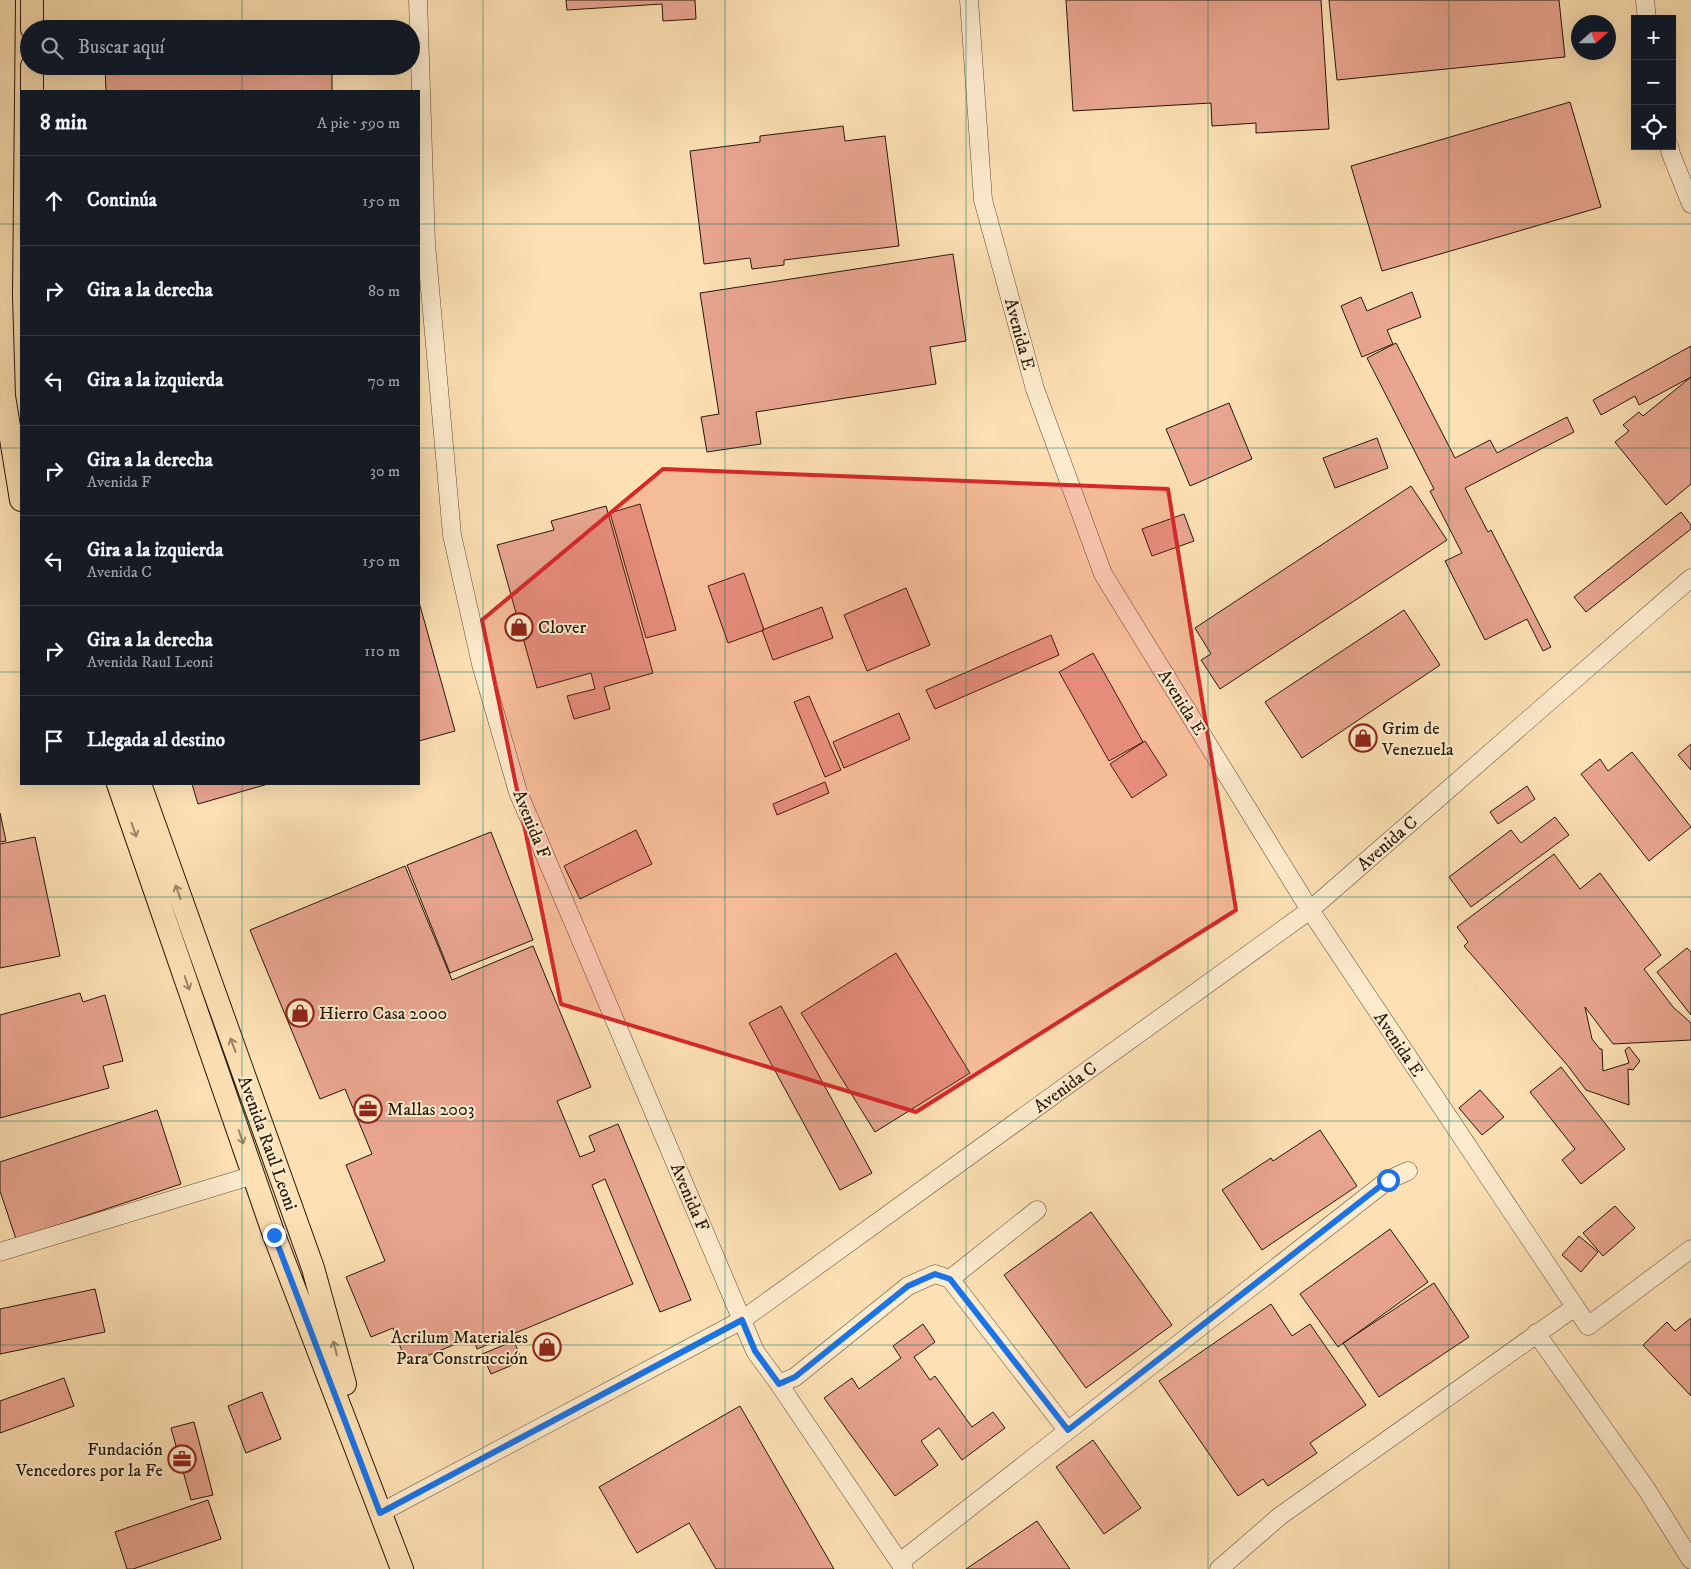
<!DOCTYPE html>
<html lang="es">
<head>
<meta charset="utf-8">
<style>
	body { margin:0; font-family:"IM FELL DW Pica",serif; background:#20242c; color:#f1f3f6 }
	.controls { position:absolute; right:15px; top:15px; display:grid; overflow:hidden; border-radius:0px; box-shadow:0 5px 20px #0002 }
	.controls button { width:45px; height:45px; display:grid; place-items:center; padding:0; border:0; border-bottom:1px solid #363941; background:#171b24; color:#f1f3f6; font:25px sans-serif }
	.compass { position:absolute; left:1571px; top:15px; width:45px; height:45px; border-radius:50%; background:#171b24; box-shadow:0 5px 20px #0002; rotate:69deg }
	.stop { position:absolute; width:15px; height:15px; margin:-11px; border:4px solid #1a73e8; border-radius:50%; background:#fff }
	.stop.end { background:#1a73e8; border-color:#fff; box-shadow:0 1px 5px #0008 }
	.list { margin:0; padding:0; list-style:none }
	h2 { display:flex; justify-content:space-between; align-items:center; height:65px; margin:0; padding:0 20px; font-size:21px }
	h2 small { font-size:16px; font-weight:400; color:#9ea1a6 }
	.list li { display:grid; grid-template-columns:32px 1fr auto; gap:15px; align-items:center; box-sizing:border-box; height:90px; padding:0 20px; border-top:1px solid #363941 }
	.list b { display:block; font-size:19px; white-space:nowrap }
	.list p { margin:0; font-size:16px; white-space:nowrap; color:#9ea1a6 }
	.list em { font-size:16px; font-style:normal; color:#9ea1a6 }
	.icon { flex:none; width:28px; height:28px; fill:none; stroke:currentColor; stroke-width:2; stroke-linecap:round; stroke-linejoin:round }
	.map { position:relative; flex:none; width:1691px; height:1569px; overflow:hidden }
	.search { position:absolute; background:#171b24; box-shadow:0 5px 20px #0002; left:20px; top:20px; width:400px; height:55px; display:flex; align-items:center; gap:12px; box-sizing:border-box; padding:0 18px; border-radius:28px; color:#9ea1a6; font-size:19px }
	.panel { position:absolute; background:#171b24; box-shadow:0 5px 20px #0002; left:20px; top:90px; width:400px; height:695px; border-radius:0px }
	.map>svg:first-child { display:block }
</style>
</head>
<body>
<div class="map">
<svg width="1691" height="1569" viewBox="0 0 1691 1569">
	<rect width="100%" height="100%" fill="#fde1b4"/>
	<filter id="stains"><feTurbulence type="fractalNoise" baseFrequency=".004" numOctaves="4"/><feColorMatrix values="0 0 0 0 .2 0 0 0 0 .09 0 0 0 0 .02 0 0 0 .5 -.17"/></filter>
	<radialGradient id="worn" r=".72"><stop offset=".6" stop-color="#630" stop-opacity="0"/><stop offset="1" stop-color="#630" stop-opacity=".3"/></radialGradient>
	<!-- building -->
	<path fill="#e9a590" stroke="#251709" d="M 566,0 L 695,0 L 696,19 L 663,21 L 662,4 L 567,10 Z
		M 1066,0 L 1321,0 L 1329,129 L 1256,133 L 1256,123 L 1212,126 L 1211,103 L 1073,111 Z
		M 1329,0 L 1559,0 L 1565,57 L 1337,80 Z
		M 105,66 L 332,66 L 332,91 L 106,91 Z
		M 1570,102 L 1601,207 L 1382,271 L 1351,166 Z
		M 843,126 L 845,141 L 885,136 L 899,246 L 784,260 L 784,265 L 752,269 L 750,258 L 704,264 L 690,151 L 760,142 L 760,136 Z
		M 953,254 L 966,341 L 930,347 L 936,384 L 756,412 L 761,444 L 707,452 L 701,417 L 719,414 L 700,293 Z
		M 1412,292 L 1421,317 L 1387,330 L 1393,344 L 1362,357 L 1341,306 L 1361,297 L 1367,311 Z
		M 1396,343 L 1455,458 L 1490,440 L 1497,453 L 1567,417 L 1574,432 L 1465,488 L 1488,532 L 1491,530 L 1551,647 L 1543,651 L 1527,619 L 1485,640 L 1445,561 L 1462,553 L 1430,491 L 1434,489 L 1367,358 Z
		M 1691,346 L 1691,377 L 1639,405 L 1635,396 L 1601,415 L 1593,400 Z
		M 1691,377 L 1691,484 L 1666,505 L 1615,442 L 1629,431 L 1623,425 L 1639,412 L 1643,416 Z
		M 1229,403 L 1252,459 L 1190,486 L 1166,429 Z
		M 1377,438 L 1388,468 L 1335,488 L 1323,458 Z
		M 1411,486 L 1447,540 L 1220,689 L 1201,660 L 1211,654 L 1195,628 Z
		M 640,504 L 676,630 L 646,638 L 610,513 Z
		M 606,506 L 653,673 L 604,687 L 610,709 L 574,719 L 567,696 L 595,689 L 591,673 L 537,688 L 497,545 L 554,530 L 551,521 Z
		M 1681,512 L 1691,525 L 1691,529 L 1586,612 L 1574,597 Z
		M 1184,514 L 1194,541 L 1152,556 L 1142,529 Z
		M 744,573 L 764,630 L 728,643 L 708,586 Z
		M 906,588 L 930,645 L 867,671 L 844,615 Z
		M 419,602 L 455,731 L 419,741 Z
		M 822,607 L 833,638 L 773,660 L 762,630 Z
		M 1404,610 L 1440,665 L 1302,758 L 1265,702 Z
		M 1051,635 L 1059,655 L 935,709 L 926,690 Z
		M 1093,653 L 1143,742 L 1109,761 L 1059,672 Z
		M 809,696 L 841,770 L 825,777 L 794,702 Z
		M 899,713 L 910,739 L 844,768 L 833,742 Z
		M 1145,741 L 1167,775 L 1132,798 L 1110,764 Z
		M 1691,744 L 1691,770 L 1678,755 Z
		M 1632,752 L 1691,827 L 1649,861 L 1581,774 L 1600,759 L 1608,771 Z
		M 825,782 L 829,793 L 777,815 L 773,804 Z
		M 192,784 L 268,784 L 198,804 Z
		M 1527,786 L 1535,799 L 1498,824 L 1490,812 Z
		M 0,813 L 6,841 L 0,842 Z
		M 1555,817 L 1569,835 L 1471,907 L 1449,877 L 1511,830 L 1521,843 Z
		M 636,830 L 652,864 L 580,899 L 564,866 Z
		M 491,832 L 533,940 L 450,973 L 407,865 Z
		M 35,837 L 60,956 L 0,968 L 0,844 Z
		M 1554,854 L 1580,889 L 1600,873 L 1661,955 L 1644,969 L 1673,1007 L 1691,1023 L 1691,1040 L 1613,1044 L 1585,1007 L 1592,1039 L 1600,1049 L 1602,1049 L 1603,1071 L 1629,1063 L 1625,1050 L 1629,1047 L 1640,1061 L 1633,1070 L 1628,1069 L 1629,1105 L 1586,1090 L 1568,1066 L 1464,946 L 1468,942 L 1457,927 Z
		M 405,866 L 452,980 L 533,946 L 591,1087 L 557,1101 L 580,1157 L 595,1151 L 589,1136 L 618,1124 L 691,1300 L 660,1312 L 605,1179 L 592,1185 L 633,1284 L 477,1349 L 473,1337 L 407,1364 L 393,1328 L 371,1337 L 346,1277 L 385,1261 L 346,1165 L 372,1154 L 345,1089 L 320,1099 L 250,930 Z
		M 1687,948 L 1691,952 L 1691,1015 L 1657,972 Z
		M 896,953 L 970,1073 L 875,1132 L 801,1013 Z
		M 80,993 L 83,1002 L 105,995 L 123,1061 L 103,1066 L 109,1088 L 0,1118 L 0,1015 Z
		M 781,1006 L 872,1173 L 840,1190 L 749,1023 Z
		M 1561,1067 L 1625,1149 L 1581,1184 L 1562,1160 L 1575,1149 L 1530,1092 Z
		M 1480,1090 L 1504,1117 L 1482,1135 L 1459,1108 Z
		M 157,1110 L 181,1184 L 16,1239 L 0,1191 L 0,1162 Z
		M 1320,1130 L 1357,1186 L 1262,1250 L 1222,1190 L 1271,1158 L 1273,1161 Z
		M 1615,1206 L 1635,1228 L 1603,1256 L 1583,1233 Z
		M 1091,1212 L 1172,1325 L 1086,1388 L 1004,1275 Z
		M 1390,1229 L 1428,1282 L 1338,1347 L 1300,1294 Z
		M 1579,1236 L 1598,1252 L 1581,1272 L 1562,1255 Z
		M 1434,1283 L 1469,1337 L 1379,1397 L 1343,1343 Z
		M 95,1289 L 105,1332 L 0,1354 L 0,1309 Z
		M 1271,1304 L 1292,1336 L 1310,1324 L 1366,1405 L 1310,1443 L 1317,1453 L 1268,1486 L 1263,1479 L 1238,1496 L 1159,1381 Z
		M 1691,1318 L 1691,1396 L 1643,1345 L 1667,1322 L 1675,1331 Z
		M 923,1324 L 935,1342 L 914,1357 L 930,1380 L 935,1376 L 972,1427 L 993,1412 L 1005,1428 L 962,1460 L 939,1428 L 921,1441 L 938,1465 L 895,1496 L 824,1398 L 852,1378 L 859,1389 L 901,1358 L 893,1346 Z
		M 514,1341 L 522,1361 L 491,1374 L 482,1354 Z
		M 64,1378 L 74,1406 L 0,1433 L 0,1401 Z
		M 262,1392 L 281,1439 L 246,1453 L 228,1406 Z
		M 740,1406 L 834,1569 L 716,1569 L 689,1523 L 637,1553 L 599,1487 Z
		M 194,1422 L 213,1495 L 191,1500 L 171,1428 Z
		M 1093,1440 L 1141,1508 L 1104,1534 L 1056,1467 Z
		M 208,1500 L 221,1539 L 133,1569 L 127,1569 L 115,1532 Z
		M 1037,1521 L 1070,1569 L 966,1569 Z"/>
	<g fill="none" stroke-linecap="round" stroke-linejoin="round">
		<!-- minor casing -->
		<g stroke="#5b4a34" stroke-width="19">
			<path id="minor" d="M 418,0 L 426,244 L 452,535 L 481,664 L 518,792 L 755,1351 L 779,1384 L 904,1569
				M 969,0 L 983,200 L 1035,389 L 1103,574 L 1310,910 L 1588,1326 L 1691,1249
				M 1645,0 L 1647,19
				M 1669,146 L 1671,154 L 1691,204
				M 0,1252 L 254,1175
				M 950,1279 L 1037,1210
				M 1536,1333 L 1647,1490 L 1691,1560
				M 779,1384 L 795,1377 L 908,1286 L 935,1274 L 950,1279 L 1067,1430
				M 380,1513 L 742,1320 L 1310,910 L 1691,578
				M 900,1562 L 1388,1180 L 1408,1171
				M 1219,1569 L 1280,1516 L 1575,1307"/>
		</g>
		<!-- major casing -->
		<g stroke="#251709" stroke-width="24">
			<path id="major" d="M 4,0 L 1,296 L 4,396 L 21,500
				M 32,29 L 32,0
				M 32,91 L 32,66
				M 118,784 L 274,1235 L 402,1569
				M 140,784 L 313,1268 L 345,1384"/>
		</g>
		<!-- minor -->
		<use href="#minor" stroke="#feecce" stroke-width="18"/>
		<!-- major -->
		<use href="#major" stroke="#fde1b4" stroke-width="22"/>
	</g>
	<!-- one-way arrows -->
	<defs><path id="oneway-shaft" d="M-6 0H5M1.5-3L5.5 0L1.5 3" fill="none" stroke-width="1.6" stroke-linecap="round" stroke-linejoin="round" transform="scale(1.25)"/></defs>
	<g stroke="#9c8667">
		<use href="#oneway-shaft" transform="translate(134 830) rotate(71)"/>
		<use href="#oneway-shaft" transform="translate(178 892) rotate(-110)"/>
		<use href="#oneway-shaft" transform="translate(187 983) rotate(71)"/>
		<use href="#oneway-shaft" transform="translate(233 1045) rotate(-110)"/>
		<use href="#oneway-shaft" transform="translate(241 1137) rotate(71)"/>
		<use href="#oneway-shaft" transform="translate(335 1348) rotate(-105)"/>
	</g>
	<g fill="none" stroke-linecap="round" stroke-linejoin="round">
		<!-- route -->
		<path stroke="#1a73e8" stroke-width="6" d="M 274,1235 L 380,1513 L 742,1320 L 755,1351 L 779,1384 L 795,1377 L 908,1286 L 935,1274 L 950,1279 L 1068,1430 L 1388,1180"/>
	</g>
	<!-- marked area -->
	<path fill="#d62828" fill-opacity="0.2" stroke="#d62828" stroke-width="4" stroke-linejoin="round" d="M 663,469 L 1168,489 L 1236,910 L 916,1112 L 561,1004 L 482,620 Z"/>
	<!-- grid -->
	<path fill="none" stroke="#0f766e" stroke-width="1" stroke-opacity="0.55" d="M 242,0 L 242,29M 483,0 L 483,1569M 725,0 L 725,1569M 966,0 L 966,1569M 1208,0 L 1208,1569M 1449,0 L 1449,1569M 242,66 L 242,91M 0,224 L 21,224M 419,224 L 1691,224M 0,448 L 21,448M 419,448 L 1691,448M 0,672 L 21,672M 419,672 L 1691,672M 242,784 L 242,1569M 0,897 L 1691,897M 0,1121 L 1691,1121M 0,1345 L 1691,1345"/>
	<!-- icons -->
	<defs>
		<g id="shop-ring" transform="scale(1.4375)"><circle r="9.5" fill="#feecce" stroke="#8f2418" stroke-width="1.5"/><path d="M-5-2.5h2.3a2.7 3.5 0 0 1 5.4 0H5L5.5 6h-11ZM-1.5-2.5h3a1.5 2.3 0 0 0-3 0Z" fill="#8f2418"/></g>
		<g id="office-ring" transform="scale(1.4375)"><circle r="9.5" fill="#feecce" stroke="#8f2418" stroke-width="1.5"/><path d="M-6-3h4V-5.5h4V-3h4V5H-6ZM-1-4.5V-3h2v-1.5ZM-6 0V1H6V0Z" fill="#8f2418"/></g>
	</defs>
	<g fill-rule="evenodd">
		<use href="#shop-ring" x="519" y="627"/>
		<use href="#shop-ring" x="1363" y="738"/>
		<use href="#shop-ring" x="300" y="1013"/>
		<use href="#office-ring" x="368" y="1109"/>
		<use href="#shop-ring" x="547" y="1347"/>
		<use href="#office-ring" x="182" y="1459"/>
	</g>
	<g text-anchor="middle" stroke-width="4" stroke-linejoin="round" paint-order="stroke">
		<!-- street labels -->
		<g font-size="18" fill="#251709" stroke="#feecce">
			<text transform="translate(1020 334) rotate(75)" y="6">Avenida E</text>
			<text transform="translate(1182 702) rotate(58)" y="6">Avenida E</text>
			<text transform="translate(532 824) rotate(68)" y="6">Avenida F</text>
			<text transform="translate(1387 843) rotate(-41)" y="6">Avenida C</text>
			<text transform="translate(1399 1044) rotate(56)" y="6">Avenida E</text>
			<text transform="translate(1065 1087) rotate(-36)" y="6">Avenida C</text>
			<text transform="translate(268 1143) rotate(70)" y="6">Avenida Raul Leoni</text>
			<text transform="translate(690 1197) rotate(67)" y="6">Avenida F</text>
		</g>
		<!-- poi labels -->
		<g font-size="18" fill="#251709" stroke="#feecce" text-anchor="start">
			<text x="538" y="633">Clover</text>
			<text x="1382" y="734">Grim de<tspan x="1382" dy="21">Venezuela</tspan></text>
			<text x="319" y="1019">Hierro Casa 2000</text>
			<text x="387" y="1115">Mallas 2003</text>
			<text x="528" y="1343" text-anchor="end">Acrilum Materiales<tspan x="528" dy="21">Para Construcción</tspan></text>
			<text x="163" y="1455" text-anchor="end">Fundación<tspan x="163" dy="21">Vencedores por la Fe</tspan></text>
		</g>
	</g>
	<rect width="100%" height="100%" filter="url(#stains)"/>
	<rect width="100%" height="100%" fill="url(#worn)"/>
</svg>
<div class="controls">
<button>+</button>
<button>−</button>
<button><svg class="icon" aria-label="locate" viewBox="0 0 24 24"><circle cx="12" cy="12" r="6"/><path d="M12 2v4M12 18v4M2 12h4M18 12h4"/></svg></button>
</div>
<svg class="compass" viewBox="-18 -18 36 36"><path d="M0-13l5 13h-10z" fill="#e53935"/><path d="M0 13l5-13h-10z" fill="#9ea1a6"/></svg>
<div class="stop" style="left:1388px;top:1180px"></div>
<div class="stop end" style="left:274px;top:1235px"></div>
<div class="search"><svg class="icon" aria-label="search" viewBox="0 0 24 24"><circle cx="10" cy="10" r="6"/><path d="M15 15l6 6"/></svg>Buscar aquí</div>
<section class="panel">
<h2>8 min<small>A pie · 590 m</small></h2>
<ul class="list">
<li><svg class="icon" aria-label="ahead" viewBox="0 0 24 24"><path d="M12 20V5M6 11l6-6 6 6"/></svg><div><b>Continúa</b></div><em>150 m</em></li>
<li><svg class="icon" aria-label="right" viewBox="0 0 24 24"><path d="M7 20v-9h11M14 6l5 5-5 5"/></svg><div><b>Gira a la derecha</b></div><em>80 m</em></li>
<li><svg class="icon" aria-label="left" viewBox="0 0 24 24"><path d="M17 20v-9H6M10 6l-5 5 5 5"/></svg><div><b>Gira a la izquierda</b></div><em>70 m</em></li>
<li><svg class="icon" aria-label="right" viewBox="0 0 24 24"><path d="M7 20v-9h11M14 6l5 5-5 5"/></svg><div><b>Gira a la derecha</b><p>Avenida F</p></div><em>30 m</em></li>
<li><svg class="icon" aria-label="left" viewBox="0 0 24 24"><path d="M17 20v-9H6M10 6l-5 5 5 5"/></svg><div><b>Gira a la izquierda</b><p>Avenida C</p></div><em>150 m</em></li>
<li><svg class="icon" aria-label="right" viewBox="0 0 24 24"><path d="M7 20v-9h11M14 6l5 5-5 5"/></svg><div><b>Gira a la derecha</b><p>Avenida Raul Leoni</p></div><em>110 m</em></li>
<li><svg class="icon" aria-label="arrive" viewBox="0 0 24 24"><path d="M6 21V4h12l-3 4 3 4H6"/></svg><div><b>Llegada al destino</b></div></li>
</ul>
</section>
</div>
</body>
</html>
